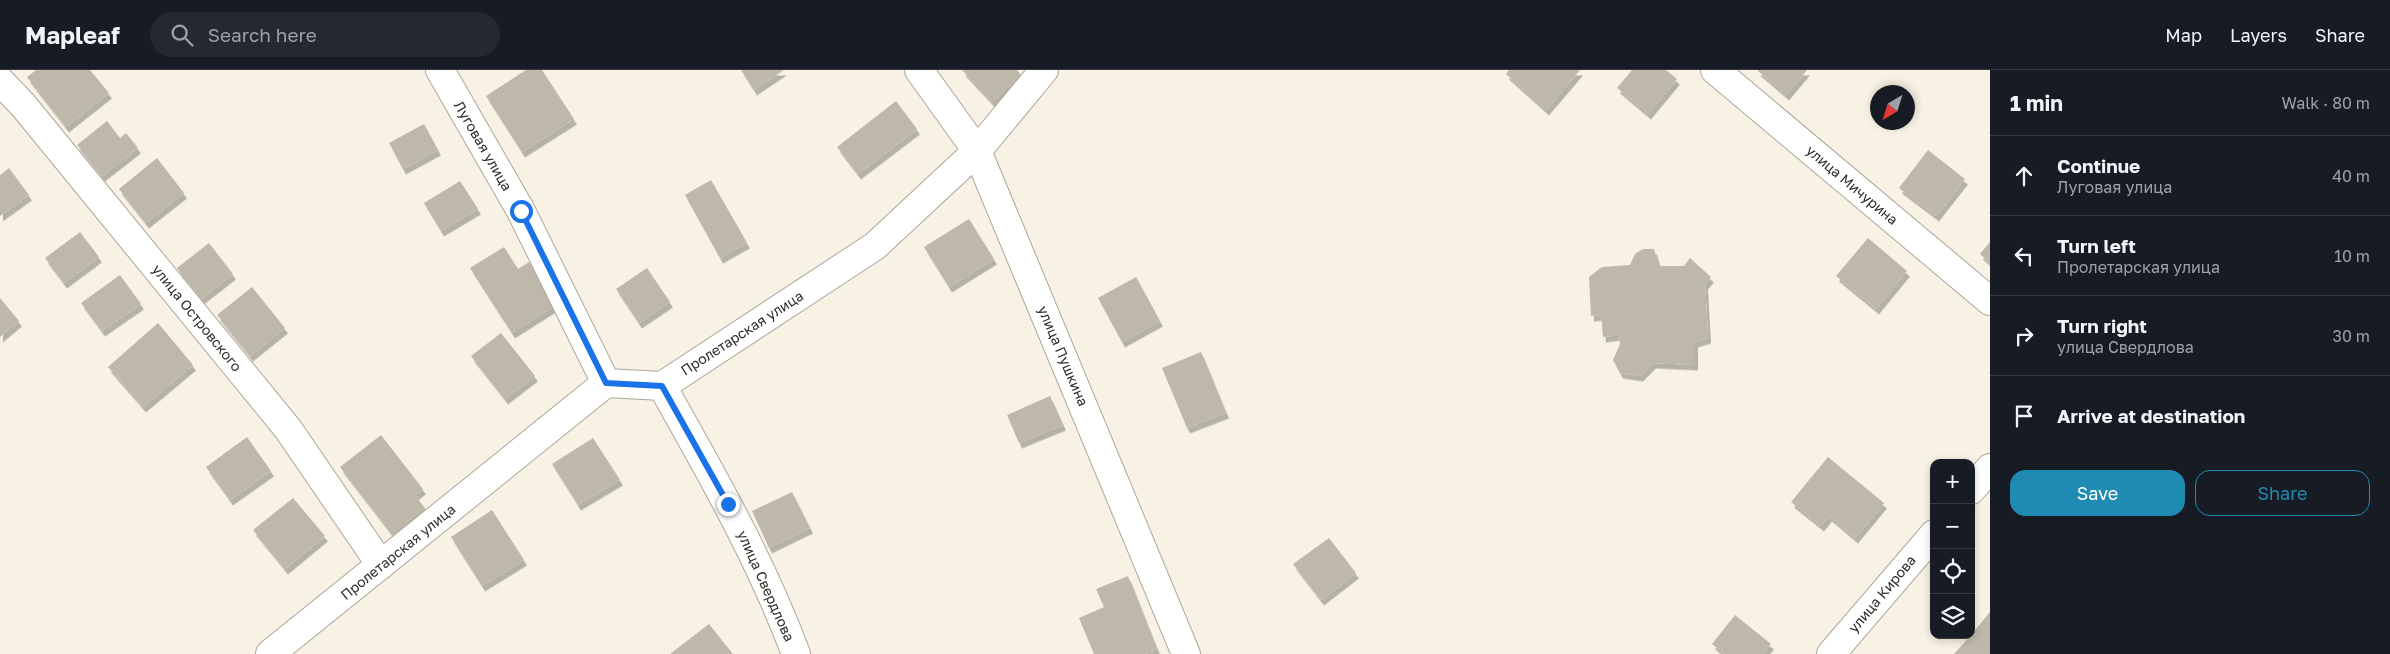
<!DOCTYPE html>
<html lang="en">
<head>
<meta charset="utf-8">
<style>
	body { margin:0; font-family:"Golos Text",sans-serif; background:#242831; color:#f1f3f6 }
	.controls { position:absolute; right:15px; bottom:15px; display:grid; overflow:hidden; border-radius:10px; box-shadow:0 2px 8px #0003 }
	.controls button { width:45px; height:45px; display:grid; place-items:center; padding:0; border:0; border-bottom:1px solid #363941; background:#171b24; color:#f1f3f6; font:25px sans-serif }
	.compass { position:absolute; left:1870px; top:15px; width:45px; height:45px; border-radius:50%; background:#171b24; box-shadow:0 2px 8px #0003; rotate:218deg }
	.stop { position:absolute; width:15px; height:15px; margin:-11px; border:4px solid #1a73e8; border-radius:50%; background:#fff }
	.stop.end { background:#1a73e8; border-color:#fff; box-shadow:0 1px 5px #0008 }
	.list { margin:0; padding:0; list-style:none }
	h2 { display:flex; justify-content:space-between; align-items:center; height:65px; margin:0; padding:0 20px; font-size:21px }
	h2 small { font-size:16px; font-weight:400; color:#9ea1a6 }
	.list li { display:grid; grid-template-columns:32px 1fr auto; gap:15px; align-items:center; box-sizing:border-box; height:80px; padding:0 20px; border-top:1px solid #363941 }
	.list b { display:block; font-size:19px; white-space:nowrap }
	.list p { margin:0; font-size:16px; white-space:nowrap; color:#9ea1a6 }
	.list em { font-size:16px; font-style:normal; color:#9ea1a6 }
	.actions { display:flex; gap:10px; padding:15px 20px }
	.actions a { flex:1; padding:11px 0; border:1px solid #208bb2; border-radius:15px; text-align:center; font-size:18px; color:#208bb2 }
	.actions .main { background:#208bb2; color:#fff }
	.icon { flex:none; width:28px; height:28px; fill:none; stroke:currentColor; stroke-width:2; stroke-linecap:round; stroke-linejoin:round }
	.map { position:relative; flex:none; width:1990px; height:584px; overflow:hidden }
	header { display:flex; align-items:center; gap:30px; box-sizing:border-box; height:70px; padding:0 25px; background:#171b24; border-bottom:1px solid #363941 }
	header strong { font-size:24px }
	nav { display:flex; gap:28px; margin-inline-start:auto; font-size:18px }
	.search { width:350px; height:45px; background:#242831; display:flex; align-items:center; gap:12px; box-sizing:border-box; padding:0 18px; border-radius:28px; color:#9ea1a6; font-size:19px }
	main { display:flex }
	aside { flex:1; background:#171b24 }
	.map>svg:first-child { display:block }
</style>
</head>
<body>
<header>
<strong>Mapleaf</strong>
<div class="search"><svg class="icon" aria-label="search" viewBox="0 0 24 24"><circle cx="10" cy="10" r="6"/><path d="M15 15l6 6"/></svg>Search here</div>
<nav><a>Map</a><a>Layers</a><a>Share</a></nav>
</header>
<main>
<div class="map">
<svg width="1990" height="584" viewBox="0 0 1990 584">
	<defs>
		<filter id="shadow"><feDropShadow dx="3" dy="5.5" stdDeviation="0" flood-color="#0004"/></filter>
	</defs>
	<rect width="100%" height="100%" fill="#f8f2e4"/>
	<!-- building -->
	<path fill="#beb8ab" filter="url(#shadow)" d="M 36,0 L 90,0 L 109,23 L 66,57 L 27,7 Z
		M 526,0 L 542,0 L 574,49 L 522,82 L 486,26 Z
		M 741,0 L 784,0 L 754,20 Z
		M 962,0 L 1017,0 L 1021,5 L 992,32 Z
		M 1509,0 L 1580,0 L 1546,40 L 1506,4 Z
		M 1632,0 L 1666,0 L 1677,9 L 1648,44 L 1617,18 Z
		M 1757,0 L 1807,0 L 1786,25 Z
		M 896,31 L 917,59 L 858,104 L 837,77 Z
		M 107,51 L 120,68 L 126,63 L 138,78 L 102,106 L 77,75 Z
		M 424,54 L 438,80 L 403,99 L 389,73 Z
		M 1928,80 L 1965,109 L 1936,146 L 1899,118 Z
		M 157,88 L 184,123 L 146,153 L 119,119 Z
		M 9,98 L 29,125 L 0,146 L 0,105 Z
		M 711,110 L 747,173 L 720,188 L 685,125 Z
		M 460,111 L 478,139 L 441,161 L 424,133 Z
		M 969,149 L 994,189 L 949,217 L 924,177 Z
		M 80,162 L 99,187 L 64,213 L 45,188 Z
		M 1868,168 L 1907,201 L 1876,239 L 1836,206 Z
		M 1990,172 L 1990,193 L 1980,184 Z
		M 209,173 L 233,204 L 201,229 L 177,198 Z
		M 504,177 L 518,199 L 529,192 L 556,235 L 512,263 L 470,198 Z
		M 1643,179 L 1654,179 L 1659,196 L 1684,196 L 1690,188 L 1711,207 L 1705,214 L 1708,268 L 1695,272 L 1695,295 L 1653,293 L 1640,306 L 1620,303 L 1613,290 L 1620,274 L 1619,265 L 1603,267 L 1601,245 L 1591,246 L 1589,207 L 1602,197 L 1630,195 L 1635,184 Z
		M 647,198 L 670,232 L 639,253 L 616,219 Z
		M 120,205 L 141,234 L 102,261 L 81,233 Z
		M 1136,207 L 1160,251 L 1122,272 L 1098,228 Z
		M 252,217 L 285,258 L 250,286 L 217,245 Z
		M 0,228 L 19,251 L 0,267 Z
		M 158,253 L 193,295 L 143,337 L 108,297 Z
		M 501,263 L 535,306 L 505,329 L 471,286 Z
		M 1201,282 L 1226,343 L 1187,358 L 1162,298 Z
		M 1050,326 L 1063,355 L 1019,373 L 1007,345 Z
		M 381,365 L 423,419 L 415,425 L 428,442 L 395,468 L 340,397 Z
		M 247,367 L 271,401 L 230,430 L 206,397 Z
		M 593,368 L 620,410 L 578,435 L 552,394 Z
		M 1828,387 L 1884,433 L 1855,468 L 1829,446 L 1821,456 L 1791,432 Z
		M 792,422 L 810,458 L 769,478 L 752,441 Z
		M 293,428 L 325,466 L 285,499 L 253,460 Z
		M 492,440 L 524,490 L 482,516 L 451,467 Z
		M 1329,468 L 1356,503 L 1321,530 L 1293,494 Z
		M 1128,506 L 1157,579 L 1145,584 L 1094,584 L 1079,548 L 1104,537 L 1096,519 Z
		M 1990,542 L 1990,584 L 1954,584 L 1971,565 Z
		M 1735,545 L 1771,574 L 1763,584 L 1725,584 L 1712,574 Z
		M 709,554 L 733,584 L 670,584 Z"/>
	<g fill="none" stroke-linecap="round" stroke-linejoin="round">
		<!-- street casing -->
		<g stroke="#ada79b" stroke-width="30">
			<path id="street" d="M 440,0 L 521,141 L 606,313
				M 919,0 L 977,81 L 1186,584
				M 1715,0 L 1990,231
				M 0,11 L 23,35 L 288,359 L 381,495
				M 662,316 C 711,403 761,490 796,584
				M 270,584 L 606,313 L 662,316 L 875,176 L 977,81 L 1044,0"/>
		</g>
		<!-- secondary casing -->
		<g stroke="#ada79b" stroke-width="30">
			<path id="secondary" d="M 1971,420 L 1990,398
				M 1831,584 L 1934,464"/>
		</g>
		<!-- street -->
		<use href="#street" stroke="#fff" stroke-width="28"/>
		<!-- secondary -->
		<use href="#secondary" stroke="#fff" stroke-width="28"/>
	</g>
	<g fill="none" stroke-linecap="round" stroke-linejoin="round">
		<!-- route -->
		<path stroke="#1a73e8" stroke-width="6" d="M 521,141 L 606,313 L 662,316 L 728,434"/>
	</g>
	<g text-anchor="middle" stroke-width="4.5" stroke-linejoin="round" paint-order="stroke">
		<!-- street labels -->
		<g font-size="14" fill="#2e2c27" stroke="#fff">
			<text transform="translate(483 76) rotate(60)" y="5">Луговая улица</text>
			<text transform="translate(1852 115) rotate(40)" y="5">улица Мичурина</text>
			<text transform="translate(197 248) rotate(51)" y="5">улица Островского</text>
			<text transform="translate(742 263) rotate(-33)" y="5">Пролетарская улица</text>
			<text transform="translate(1063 286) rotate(67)" y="5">улица Пушкина</text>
			<text transform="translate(398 482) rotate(-39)" y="5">Пролетарская улица</text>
			<text transform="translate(766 516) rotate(66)" y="5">улица Свердлова</text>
			<text transform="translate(1882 524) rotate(-50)" y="5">улица Кирова</text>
		</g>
	</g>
</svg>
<div class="controls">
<button>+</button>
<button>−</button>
<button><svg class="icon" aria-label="locate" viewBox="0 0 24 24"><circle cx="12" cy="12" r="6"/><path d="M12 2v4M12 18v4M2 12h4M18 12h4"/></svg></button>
<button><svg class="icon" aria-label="layers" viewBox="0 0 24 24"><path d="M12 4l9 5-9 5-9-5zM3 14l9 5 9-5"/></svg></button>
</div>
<svg class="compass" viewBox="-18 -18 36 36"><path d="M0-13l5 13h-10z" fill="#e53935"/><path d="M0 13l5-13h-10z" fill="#9ea1a6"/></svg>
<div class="stop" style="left:521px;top:141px"></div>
<div class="stop end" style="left:728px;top:434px"></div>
</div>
<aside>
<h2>1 min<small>Walk · 80 m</small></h2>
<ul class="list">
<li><svg class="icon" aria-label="ahead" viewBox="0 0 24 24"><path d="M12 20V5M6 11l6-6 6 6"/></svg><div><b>Continue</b><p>Луговая улица</p></div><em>40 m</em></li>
<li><svg class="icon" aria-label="left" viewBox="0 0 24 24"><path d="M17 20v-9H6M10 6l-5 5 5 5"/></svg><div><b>Turn left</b><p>Пролетарская улица</p></div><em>10 m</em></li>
<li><svg class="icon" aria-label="right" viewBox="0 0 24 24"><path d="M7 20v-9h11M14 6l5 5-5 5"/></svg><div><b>Turn right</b><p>улица Свердлова</p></div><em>30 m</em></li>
<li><svg class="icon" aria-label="arrive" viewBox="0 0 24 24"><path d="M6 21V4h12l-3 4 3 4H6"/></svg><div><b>Arrive at destination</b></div></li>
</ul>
<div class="actions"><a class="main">Save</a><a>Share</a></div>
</aside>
</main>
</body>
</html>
